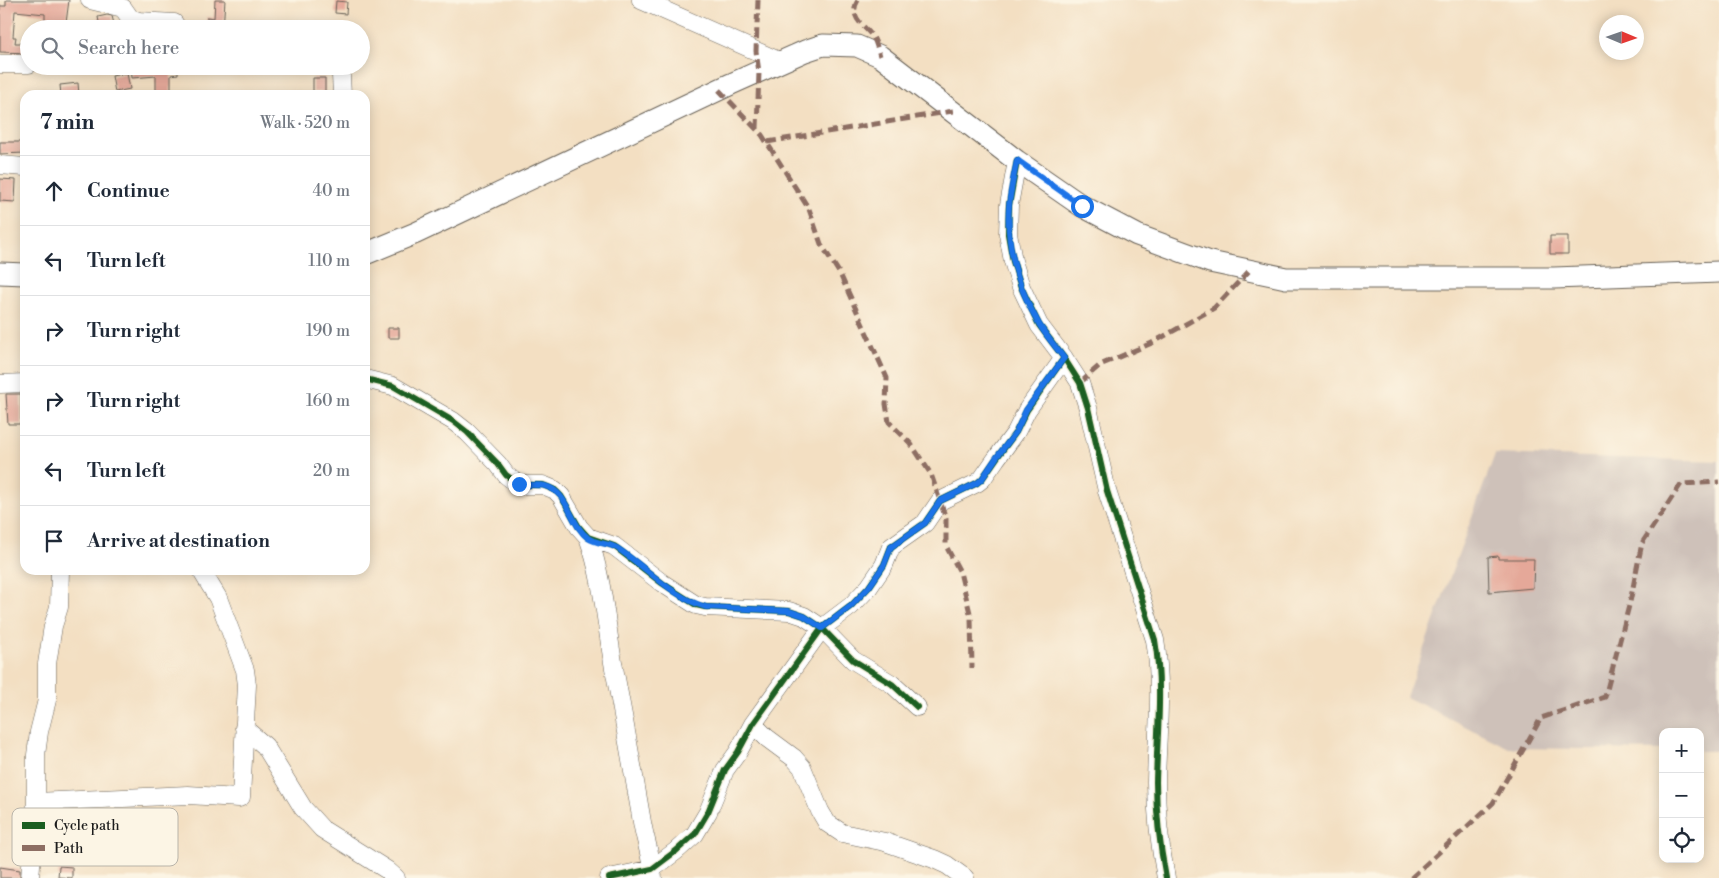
<!DOCTYPE html>
<html lang="en">
<head>
<meta charset="utf-8">
<style>
	body { margin:0; font-family:"Libre Bodoni",serif; background:#f2f2f3; color:#1f2937 }
	.controls { position:absolute; right:15px; bottom:15px; display:grid; overflow:hidden; border-radius:10px; box-shadow:0 2px 12px #0003 }
	.controls button { width:45px; height:45px; display:grid; place-items:center; padding:0; border:0; border-bottom:1px solid #e0e1e3; background:#fff; color:#1f2937; font:25px sans-serif }
	.compass { position:absolute; left:1599px; top:15px; width:45px; height:45px; border-radius:50%; background:#fff; box-shadow:0 2px 12px #0003; rotate:92deg }
	.stop { position:absolute; width:15px; height:15px; margin:-11px; border:4px solid #1a73e8; border-radius:50%; background:#fff }
	.stop.end { background:#1a73e8; border-color:#fff; box-shadow:0 1px 5px #0008 }
	.list { margin:0; padding:0; list-style:none }
	h2 { display:flex; justify-content:space-between; align-items:center; height:65px; margin:0; padding:0 20px; font-size:21px }
	h2 small { font-size:16px; font-weight:400; color:#747a83 }
	.list li { display:grid; grid-template-columns:32px 1fr auto; gap:15px; align-items:center; box-sizing:border-box; height:70px; padding:0 20px; border-top:1px solid #e0e1e3 }
	.list b { display:block; font-size:19px; white-space:nowrap }
	.list em { font-size:16px; font-style:normal; color:#747a83 }
	.icon { flex:none; width:28px; height:28px; fill:none; stroke:currentColor; stroke-width:2; stroke-linecap:round; stroke-linejoin:round }
	.map { position:relative; flex:none; width:1719px; height:878px; overflow:hidden }
	.search { position:absolute; background:#fff; box-shadow:0 2px 12px #0003; left:20px; top:20px; width:350px; height:55px; display:flex; align-items:center; gap:12px; box-sizing:border-box; padding:0 18px; border-radius:28px; color:#747a83; font-size:19px }
	.panel { position:absolute; background:#fff; box-shadow:0 2px 12px #0003; left:20px; top:90px; width:350px; height:485px; border-radius:15px }
	.map>svg:first-child { display:block }
</style>
</head>
<body>
<div class="map">
<svg width="1719" height="878" viewBox="0 0 1719 878">
	<rect width="100%" height="100%" fill="#fcf5e5"/>
	<filter id="ink" filterUnits="userSpaceOnUse"><feTurbulence type="fractalNoise" baseFrequency=".02" numOctaves="2"/><feDisplacementMap in="SourceGraphic" scale="10" xChannelSelector="R" yChannelSelector="G"/><feConvolveMatrix kernelMatrix="1 2 1 2 8 2 1 2 1" color-interpolation-filters="sRGB"/></filter>
	<filter id="wash" filterUnits="userSpaceOnUse"><feTurbulence type="fractalNoise" baseFrequency=".0096" numOctaves="4" result="noise"/><feDisplacementMap in="SourceGraphic" scale="20" xChannelSelector="R" yChannelSelector="G"/><feGaussianBlur stdDeviation="1.12" result="paint"/><feColorMatrix in="noise" values="0 0 0 0 0 0 0 0 0 0 0 0 0 0 0 0 0 1.4 0 .05"/><feComposite in="paint" operator="in"/></filter>
	<g filter="url(#wash)">
		<rect width="100%" height="100%" fill="#f3dfc2"/>
		<!-- industrial -->
		<path fill="#cec1b9" d="M 1495,454 L 1719,461 L 1719,751 L 1700,751 L 1700,732 L 1663,732 L 1663,750 L 1509,748 L 1406,697 Z"/>
		<g id="blocks">
			<!-- building -->
			<path fill="#e5a899" d="M 6,0 L 69,0 L 66,23 L 45,22 L 45,14 L 15,11 L 13,37 L 16,37 L 15,43 L 29,43 L 29,53 L 0,52 L 0,6 L 6,6 Z
				M 215,0 L 225,0 L 223,29 L 206,29 L 207,17 L 214,18 Z
				M 336,1 L 347,2 L 346,14 L 335,13 Z
				M 107,15 L 112,16 L 114,24 L 100,27 L 98,17 Z
				M 131,66 L 178,66 L 178,74 L 171,75 L 171,95 L 156,95 L 156,76 L 132,78 Z
				M 127,73 L 130,89 L 115,92 L 112,76 Z
				M 313,78 L 325,78 L 325,92 L 313,92 Z
				M 78,83 L 79,95 L 61,95 L 60,85 Z
				M 0,142 L 25,142 L 25,153 L 0,154 Z
				M 0,179 L 16,180 L 15,202 L 0,201 Z
				M 1550,236 L 1568,236 L 1568,254 L 1550,254 Z
				M 388,328 L 399,328 L 399,338 L 388,338 Z
				M 6,394 L 21,394 L 21,424 L 8,424 Z
				M 1498,556 L 1498,559 L 1534,559 L 1533,588 L 1489,592 L 1488,557 Z
				M 59,866 L 72,867 L 72,878 L 58,877 Z
				M 0,867 L 20,870 L 20,878 L 0,878 Z"/>
		</g>
	</g>
	<g filter="url(#ink)">
		<use href="#blocks" fill-opacity="0" stroke="#676056" stroke-width="1"/>
		<g fill="none" stroke-linecap="round" stroke-linejoin="round">
			<!-- minor casing -->
			<g stroke="#676056" stroke-width="19">
				<path id="minor" d="M 90,0 L 123,8 L 130,18 L 139,21 L 174,23 L 178,29
					M 641,0 L 781,62
					M 0,64 L 29,64
					M 338,66 L 341,75 L 342,95
					M 1017,161 L 1009,205 L 1008,234 L 1013,261 L 1021,287 L 1039,325 L 1064,358 L 1080,383 L 1088,408 L 1107,491 L 1155,640 C 1163,688 1157,734 1156,782 C 1156,814 1160,847 1166,878
					M 0,165 L 25,167
					M 365,379 L 393,386 L 453,421 L 467,432 L 498,464 L 506,475 L 519,485 L 543,485 L 555,490 L 561,496 L 579,527 L 588,537 L 614,546 L 662,583 L 696,605 L 705,607 L 789,611 L 804,616 L 822,628 L 853,660 L 892,684 L 917,707
					M 0,384 L 25,383
					M 588,537 C 603,578 606,625 614,668 C 624,719 633,770 642,822 C 645,840 652,858 653,878
					M 753,724 L 767,738 L 794,758 L 802,767 L 820,811 L 827,823 L 842,833 L 885,842 L 934,859 L 947,865 L 965,878
					M 244,728 L 265,746 L 303,808 L 322,829 L 387,870 L 396,878
					M 36,802 L 188,795 L 239,798 L 241,797 L 247,685 L 245,670 L 218,598 L 201,570
					M 30,878 L 36,802 L 36,755 L 39,732 L 47,700 L 47,664 L 53,626 L 59,607 L 60,570
					M 609,878 L 652,869 L 676,851 L 695,834 L 708,812 L 725,770 L 738,752 L 753,724 L 822,628 L 851,606 L 869,587 L 884,565 L 891,547 L 925,523 L 940,501 L 977,483 L 982,479 L 996,459 L 1016,432 L 1027,410 L 1064,358"/>
			</g>
			<!-- major casing -->
			<g stroke="#676056" stroke-width="23">
				<path id="major" d="M 365,254 L 416,233 L 731,84 L 805,51 L 823,45 L 857,46 L 880,56 L 1017,161 L 1082,206 L 1137,235 L 1210,262 L 1286,278 L 1554,278 L 1719,272
					M 0,273 L 25,274"/>
			</g>
			<!-- minor -->
			<use href="#minor" stroke="#fff" stroke-width="18"/>
			<!-- major -->
			<use href="#major" stroke="#fff" stroke-width="21"/>
			<!-- quiet -->
			<path stroke="#8d6e63" stroke-width="5" stroke-dasharray="10 5" stroke-linecap="butt" d="M 858,0 C 848,17 863,24 873,37 C 876,42 878,50 880,56
				M 719,90 L 762,135 L 809,209 L 821,244 L 840,274 L 887,378 L 886,404 L 889,422 L 911,444 L 931,474 L 946,519 L 946,546 L 960,572 L 971,617 L 972,668
				M 757,129 L 759,72 L 756,51 L 758,0
				M 767,142 L 953,111
				M 1080,383 L 1100,365 L 1152,343 L 1214,308 L 1250,270
				M 1411,878 L 1493,803 L 1541,718 L 1605,697 L 1630,602 L 1642,543 L 1681,484 L 1719,482"/>
			<!-- cycleway casing -->
			<g stroke="#fcf5e5" stroke-width="9">
				<path id="cycleway" d="M 1017,161 L 1009,205 L 1008,234 L 1013,261 L 1021,287 L 1039,325 L 1064,358 L 1080,383 L 1088,408 L 1107,491 L 1155,640 C 1163,688 1157,734 1156,782 C 1156,814 1160,847 1166,878
					M 365,379 L 393,386 L 453,421 L 467,432 L 498,464 L 506,475 L 519,485 L 543,485 L 555,490 L 561,496 L 579,527 L 588,537 L 614,546 L 662,583 L 696,605 L 705,607 L 789,611 L 804,616 L 822,628 L 853,660 L 892,684 L 917,707
					M 609,878 L 652,869 L 676,851 L 695,834 L 708,812 L 725,770 L 738,752 L 753,724 L 822,628 L 851,606 L 869,587 L 884,565 L 891,547 L 925,523 L 940,501 L 977,483 L 982,479 L 996,459 L 1016,432 L 1027,410 L 1064,358"/>
			</g>
			<!-- cycleway -->
			<use href="#cycleway" stroke="#1b5e20" stroke-width="6"/>
		</g>
	</g>
	<g fill="none" stroke-linecap="round" stroke-linejoin="round" filter="url(#ink)">
		<!-- route -->
		<path stroke="#1a73e8" stroke-width="6" d="M 519,484 C 527,486 537,484 545,486 C 569,492 570,525 588,538 C 597,544 608,543 617,548 C 645,566 674,599 706,607 L 789,611 L 804,616 L 822,628 L 851,606 L 869,587 L 884,565 L 891,547 L 925,523 L 940,501 L 977,483 L 982,479 L 996,458 L 1016,432 L 1026,410 L 1064,358 C 1056,347 1046,336 1039,324 C 1018,288 1006,248 1009,206 C 1010,191 1014,175 1017,160 L 1082,206"/>
	</g>
	<!-- legend -->
	<rect x="12" y="808" width="166" height="58" rx="8" fill="#fcf5e5" stroke="#b9b4a9" stroke-width="1"/>
	<rect x="22" y="822" width="23" height="7" fill="#1b5e20"/>
	<rect x="22" y="845" width="23" height="6" fill="#8d6e63"/>
	<g font-size="14" fill="#1c1c1c">
		<text x="54" y="830">Cycle path</text>
		<text x="54" y="853">Path</text>
	</g>
</svg>
<div class="controls">
<button>+</button>
<button>−</button>
<button><svg class="icon" aria-label="locate" viewBox="0 0 24 24"><circle cx="12" cy="12" r="6"/><path d="M12 2v4M12 18v4M2 12h4M18 12h4"/></svg></button>
</div>
<svg class="compass" viewBox="-18 -18 36 36"><path d="M0-13l5 13h-10z" fill="#e53935"/><path d="M0 13l5-13h-10z" fill="#747a83"/></svg>
<div class="stop" style="left:1082px;top:206px"></div>
<div class="stop end" style="left:519px;top:484px"></div>
<div class="search"><svg class="icon" aria-label="search" viewBox="0 0 24 24"><circle cx="10" cy="10" r="6"/><path d="M15 15l6 6"/></svg>Search here</div>
<section class="panel">
<h2>7 min<small>Walk · 520 m</small></h2>
<ul class="list">
<li><svg class="icon" aria-label="ahead" viewBox="0 0 24 24"><path d="M12 20V5M6 11l6-6 6 6"/></svg><div><b>Continue</b></div><em>40 m</em></li>
<li><svg class="icon" aria-label="left" viewBox="0 0 24 24"><path d="M17 20v-9H6M10 6l-5 5 5 5"/></svg><div><b>Turn left</b></div><em>110 m</em></li>
<li><svg class="icon" aria-label="right" viewBox="0 0 24 24"><path d="M7 20v-9h11M14 6l5 5-5 5"/></svg><div><b>Turn right</b></div><em>190 m</em></li>
<li><svg class="icon" aria-label="right" viewBox="0 0 24 24"><path d="M7 20v-9h11M14 6l5 5-5 5"/></svg><div><b>Turn right</b></div><em>160 m</em></li>
<li><svg class="icon" aria-label="left" viewBox="0 0 24 24"><path d="M17 20v-9H6M10 6l-5 5 5 5"/></svg><div><b>Turn left</b></div><em>20 m</em></li>
<li><svg class="icon" aria-label="arrive" viewBox="0 0 24 24"><path d="M6 21V4h12l-3 4 3 4H6"/></svg><div><b>Arrive at destination</b></div></li>
</ul>
</section>
</div>
</body>
</html>
